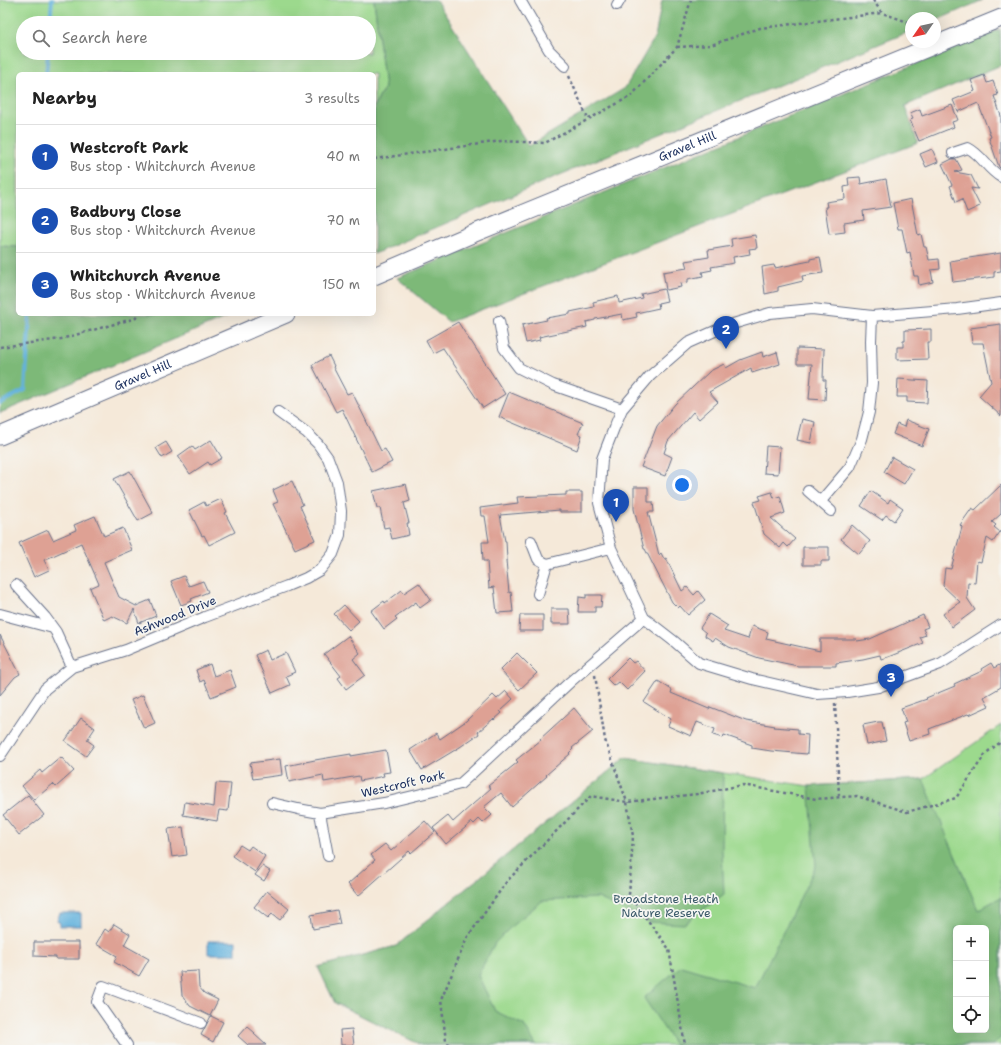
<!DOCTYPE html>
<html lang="en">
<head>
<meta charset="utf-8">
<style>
	body { margin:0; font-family:"Shantell Sans",sans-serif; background:#f2f2f2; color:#222 }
	.controls { position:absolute; right:12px; bottom:12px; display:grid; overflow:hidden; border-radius:6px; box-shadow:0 4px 16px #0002 }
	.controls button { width:36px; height:36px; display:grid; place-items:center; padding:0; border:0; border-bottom:1px solid #e0e0e0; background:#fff; color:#222; font:20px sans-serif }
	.compass { position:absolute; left:905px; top:12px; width:36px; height:36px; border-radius:50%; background:#fff; box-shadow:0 4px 16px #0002; rotate:236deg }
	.you { position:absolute; left:682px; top:485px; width:14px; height:14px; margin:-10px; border:3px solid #fff; border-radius:50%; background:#1a73e8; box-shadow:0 0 0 6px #1a73e833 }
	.badge { display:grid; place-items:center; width:26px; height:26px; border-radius:50%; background:#d1495b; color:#fff; font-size:13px; font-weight:700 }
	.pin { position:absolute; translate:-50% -33px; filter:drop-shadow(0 1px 2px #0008) }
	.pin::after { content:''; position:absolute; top:21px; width:14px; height:12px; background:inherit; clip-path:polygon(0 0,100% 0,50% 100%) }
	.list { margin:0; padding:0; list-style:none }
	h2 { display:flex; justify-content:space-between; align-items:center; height:52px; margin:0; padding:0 16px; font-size:17px }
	h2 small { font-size:13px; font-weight:400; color:#767676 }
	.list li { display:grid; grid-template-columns:26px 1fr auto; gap:12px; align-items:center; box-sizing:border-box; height:64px; padding:0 16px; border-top:1px solid #e0e0e0 }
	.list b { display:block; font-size:15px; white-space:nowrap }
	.list p { margin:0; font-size:13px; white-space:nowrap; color:#767676 }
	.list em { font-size:13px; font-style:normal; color:#767676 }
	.icon { flex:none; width:22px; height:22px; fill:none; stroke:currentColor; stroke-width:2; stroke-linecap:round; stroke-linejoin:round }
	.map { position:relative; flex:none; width:1001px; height:1045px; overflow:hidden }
	.search { position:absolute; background:#fff; box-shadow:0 4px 16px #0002; left:16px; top:16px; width:360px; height:44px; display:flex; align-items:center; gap:10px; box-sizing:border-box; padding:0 14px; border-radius:22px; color:#767676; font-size:15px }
	.panel { position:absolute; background:#fff; box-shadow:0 4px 16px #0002; left:16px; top:72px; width:360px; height:244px; border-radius:6px }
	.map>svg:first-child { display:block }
</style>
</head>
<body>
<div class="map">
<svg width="1001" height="1045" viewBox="0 0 1001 1045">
	<rect width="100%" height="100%" fill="#f6f6f2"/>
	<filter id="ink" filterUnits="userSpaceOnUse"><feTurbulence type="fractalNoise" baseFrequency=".025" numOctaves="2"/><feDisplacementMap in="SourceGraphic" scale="8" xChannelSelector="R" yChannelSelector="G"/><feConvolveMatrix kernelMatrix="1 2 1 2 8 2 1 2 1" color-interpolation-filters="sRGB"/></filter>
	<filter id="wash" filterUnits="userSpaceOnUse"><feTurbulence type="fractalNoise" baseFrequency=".012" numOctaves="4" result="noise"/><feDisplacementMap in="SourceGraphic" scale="16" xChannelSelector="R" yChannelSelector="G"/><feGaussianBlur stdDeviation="0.9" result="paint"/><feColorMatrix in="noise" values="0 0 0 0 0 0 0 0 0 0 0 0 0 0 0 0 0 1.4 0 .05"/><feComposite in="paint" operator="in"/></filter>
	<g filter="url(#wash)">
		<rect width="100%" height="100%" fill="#f5e9d9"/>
		<!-- green -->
		<path fill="#9cd98d" stroke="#5c8476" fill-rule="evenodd" d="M 0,0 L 374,0 L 385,87 L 374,107 L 374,74 L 18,74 L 18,247 L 0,246 ZM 23,23 L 369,23 L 369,53 L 23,53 Z
			M 1001,725 L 1001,1045 L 421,1045 L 335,1003 L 318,967 L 396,946 L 625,758 L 809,786 L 923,779 ZM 956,928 L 986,928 L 986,1030 L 956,1030 Z"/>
		<!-- forest -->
		<path fill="#7db978" stroke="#4c746b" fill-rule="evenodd" d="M 374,0 L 436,0 L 529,146 L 625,88 L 655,37 L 662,0 L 983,0 L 935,21 L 935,18 L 911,18 L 911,31 L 550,179 L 374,254 L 374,107 L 385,87 Z
			M 1000,29 L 1001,65 L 905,106 L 918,143 L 449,322 L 397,278 Z
			M 0,246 L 18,247 L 18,314 L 234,314 L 0,413 Z
			M 625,758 L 723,773 L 722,849 L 724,894 L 684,924 L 649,922 L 598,898 L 542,901 L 513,925 L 495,943 L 478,975 L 495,1011 L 524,1025 L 536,1045 L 421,1045 L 335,1003 L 318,967 L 396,946 Z
			M 923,779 L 978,910 L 1001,897 L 1001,1037 L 993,1045 L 675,1045 L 644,998 L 681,966 L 755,988 L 816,866 L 809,786 ZM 956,928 L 986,928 L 986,1030 L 956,1030 Z"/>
		<!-- water -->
		<path fill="#63b2dd" stroke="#3f709e" d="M 60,913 L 81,913 L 81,926 L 60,926 L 60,923 L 58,922 L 57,920 Z
			M 208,941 L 236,941 L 236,954 L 208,954 Z"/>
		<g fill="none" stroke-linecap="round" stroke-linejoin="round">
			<!-- stream -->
			<path stroke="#63b2dd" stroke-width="4" d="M 50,23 L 52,0
				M 46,74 L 48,53
				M 0,403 L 25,390 L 30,314"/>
		</g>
		<g id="blocks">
			<!-- building -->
			<path fill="#dea194" d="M 984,75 L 987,83 L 993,81 L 998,95 L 994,96 L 1001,116 L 1001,169 L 999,167 L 989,138 L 991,137 L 978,103 L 958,112 L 953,100 L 975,91 L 971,80 Z
				M 952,105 L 958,120 L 952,122 L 954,127 L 919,141 L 910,120 L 913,119 L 910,113 L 920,109 L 922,116 Z
				M 932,149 L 938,162 L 926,167 L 920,154 Z
				M 952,159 L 956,159 L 962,170 L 955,172 L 971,175 L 978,189 L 971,188 L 980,206 L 967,212 L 962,199 L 956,202 L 950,186 L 952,185 L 942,164 Z
				M 860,177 L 861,184 L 886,179 L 891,207 L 863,211 L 864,220 L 844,223 L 845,232 L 829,234 L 825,207 L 827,207 L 826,202 L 845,199 L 844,187 L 849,186 L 848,178 Z
				M 911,199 L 918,235 L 921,234 L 924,247 L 926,247 L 929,260 L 939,259 L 940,269 L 931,270 L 933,282 L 919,285 L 918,276 L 914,276 L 910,252 L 907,253 L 902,229 L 898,229 L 893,203 Z
				M 755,235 L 757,248 L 749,249 L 750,254 L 733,257 L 734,263 L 711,267 L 712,270 L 702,272 L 703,276 L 688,279 L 688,282 L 680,283 L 681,287 L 666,290 L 663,272 L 687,268 L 685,261 L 709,257 L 708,250 L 732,246 L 731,239 Z
				M 1001,253 L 1001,271 L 994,272 L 994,277 L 953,282 L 950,261 Z
				M 820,257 L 823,273 L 802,276 L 803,281 L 778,287 L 778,291 L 765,294 L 762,267 L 774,265 L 775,268 L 810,261 L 810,259 Z
				M 664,289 L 667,301 L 658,303 L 659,308 L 636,313 L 637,317 L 623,320 L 622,314 L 595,319 L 595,320 L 586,322 L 587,327 L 539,337 L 540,340 L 526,343 L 522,325 L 547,320 L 546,318 L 570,314 L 570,312 L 594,307 L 593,302 L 618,296 L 619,303 L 642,298 L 641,294 Z
				M 458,322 L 470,341 L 471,341 L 505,394 L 483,408 L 443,348 L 433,353 L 426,340 Z
				M 1001,324 L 1001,416 L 979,396 L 991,382 L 983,343 L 972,343 L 970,328 Z
				M 931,329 L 931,342 L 927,342 L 928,359 L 897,360 L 897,347 L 903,347 L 903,341 L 905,341 L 905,330 Z
				M 797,348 L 824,349 L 823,380 L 826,380 L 825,400 L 809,399 L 812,364 L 797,364 Z
				M 762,352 L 763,357 L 777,352 L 780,364 L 752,373 L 751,368 L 709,392 L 718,402 L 699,419 L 693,412 L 668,441 L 664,453 L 672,457 L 665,476 L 641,467 L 657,426 L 675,404 L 710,371 L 724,364 L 726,368 L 740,360 Z
				M 329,356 L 334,366 L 333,367 L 347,394 L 352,392 L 381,451 L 385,449 L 392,462 L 372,472 L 342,409 L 336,412 L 312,365 Z
				M 898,379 L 928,381 L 927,403 L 907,402 L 907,397 L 897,397 Z
				M 509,392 L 583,423 L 578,434 L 582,435 L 577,450 L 499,417 Z
				M 802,419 L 815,422 L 811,443 L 797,440 Z
				M 906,420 L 929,429 L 922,446 L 893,434 L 897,424 L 904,427 Z
				M 211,440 L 222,458 L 210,465 L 208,462 L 190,474 L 178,456 L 192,446 L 195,450 Z
				M 166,442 L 172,452 L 162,458 L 156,448 Z
				M 766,446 L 780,447 L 778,474 L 764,473 Z
				M 892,457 L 913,469 L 904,484 L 884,472 Z
				M 130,471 L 153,513 L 138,521 L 114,479 Z
				M 292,481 L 303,505 L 300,506 L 315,540 L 295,549 L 273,504 L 278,502 L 273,490 Z
				M 406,484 L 410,501 L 404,503 L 409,523 L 407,523 L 409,535 L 392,539 L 389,527 L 384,528 L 380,508 L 377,508 L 373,491 Z
				M 1001,485 L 1001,514 L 992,522 L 996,525 L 994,527 L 1000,532 L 993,542 L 987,538 L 981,562 L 977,561 L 975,583 L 968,582 L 967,598 L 975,610 L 952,627 L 943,614 L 960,602 L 943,586 L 945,568 L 951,569 L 962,527 L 960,525 L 972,508 L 975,510 Z
				M 634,487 L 648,487 L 648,502 L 653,502 L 654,512 L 648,512 L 659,555 L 661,553 L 664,559 L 666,558 L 682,591 L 687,587 L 694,595 L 698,591 L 705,600 L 688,615 L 680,606 L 678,608 L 672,602 L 645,549 L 644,549 L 634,509 Z
				M 871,491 L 888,503 L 890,499 L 903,508 L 894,521 L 886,515 L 882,520 L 861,506 Z
				M 566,492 L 582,492 L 582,512 L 560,512 L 560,510 L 500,515 L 505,541 L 506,541 L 507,560 L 506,560 L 509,593 L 511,592 L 513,612 L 497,613 L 494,587 L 489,588 L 487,561 L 483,561 L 482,542 L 489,542 L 485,516 L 481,516 L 480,508 L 518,503 L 517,497 L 566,495 Z
				M 772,492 L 774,498 L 780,496 L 785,513 L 771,518 L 795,539 L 788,547 L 784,543 L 780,548 L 764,534 L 754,502 L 761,500 L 759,496 Z
				M 221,499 L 227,512 L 225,513 L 235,532 L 209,545 L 204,535 L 202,536 L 189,510 L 204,502 L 206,506 Z
				M 95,516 L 104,536 L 123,528 L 132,550 L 104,562 L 119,597 L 136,606 L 150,600 L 156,616 L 139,623 L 134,609 L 127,623 L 112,616 L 104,620 L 90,588 L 99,584 L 81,543 L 44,560 L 49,570 L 34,577 L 19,543 L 48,530 L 53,540 L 76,530 L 74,525 Z
				M 852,525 L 870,541 L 859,554 L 841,539 Z
				M 803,547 L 829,547 L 829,561 L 821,561 L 821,565 L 803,565 Z
				M 184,576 L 189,586 L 203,581 L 208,592 L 191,599 L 192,601 L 181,605 L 171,581 Z
				M 419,583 L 431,600 L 420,608 L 416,602 L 395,617 L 397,619 L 384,629 L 371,611 L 384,601 L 385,603 L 402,590 L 404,593 Z
				M 586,595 L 602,595 L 601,607 L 595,607 L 595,612 L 578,612 L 579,597 L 586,598 Z
				M 344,605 L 359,621 L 349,630 L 334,614 Z
				M 551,609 L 569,609 L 570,624 L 551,624 Z
				M 709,614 L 728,626 L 724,631 L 748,639 L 752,626 L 768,632 L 766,639 L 820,651 L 820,639 L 856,639 L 857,641 L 870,639 L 923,615 L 928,627 L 923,629 L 926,635 L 920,637 L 923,643 L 888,657 L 881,659 L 880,655 L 863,659 L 836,663 L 836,666 L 798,666 L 759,658 L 729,647 L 715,638 L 713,641 L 705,636 L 706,633 L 700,628 Z
				M 520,615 L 543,615 L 543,631 L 519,631 Z
				M 0,635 L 20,674 L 15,677 L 0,695 Z
				M 348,636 L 360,653 L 353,659 L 365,675 L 346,689 L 338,678 L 341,676 L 324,654 Z
				M 266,650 L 270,660 L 286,653 L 295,672 L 286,676 L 290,685 L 272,693 L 255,655 Z
				M 517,653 L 537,673 L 519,690 L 500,670 Z
				M 628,658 L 633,663 L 636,661 L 645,671 L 627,690 L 619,682 L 614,686 L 607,679 Z
				M 991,663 L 994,668 L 1001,664 L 1001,687 L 984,697 L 989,706 L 969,715 L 968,714 L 929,729 L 930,734 L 909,741 L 903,723 L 906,722 L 901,708 L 927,699 L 926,698 L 955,686 L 954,684 L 982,671 L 981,669 Z
				M 210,664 L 214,676 L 230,670 L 236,687 L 211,697 L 204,680 L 200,682 L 196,670 Z
				M 658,681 L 672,690 L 671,693 L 709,709 L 710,707 L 746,721 L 775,726 L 774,727 L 798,729 L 798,734 L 808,735 L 807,754 L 771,751 L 752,748 L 752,745 L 724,735 L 723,738 L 713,735 L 715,729 L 697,722 L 691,736 L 668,726 L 671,719 L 644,702 Z
				M 506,691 L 513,699 L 500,711 L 502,713 L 494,720 L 493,719 L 486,725 L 478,732 L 479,734 L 460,747 L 422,770 L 410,750 L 436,733 L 440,739 L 466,721 L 493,695 L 497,699 Z
				M 143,695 L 155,723 L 144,728 L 131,700 Z
				M 574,708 L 593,731 L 572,748 L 573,749 L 569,753 L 570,754 L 546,775 L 547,776 L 512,807 L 501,793 L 484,807 L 492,815 L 483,823 L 479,819 L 474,824 L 472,822 L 446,844 L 433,828 L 448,816 L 453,822 L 491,788 L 488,786 L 518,762 L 516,760 L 541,740 L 540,739 Z
				M 81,718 L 95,728 L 87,740 L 94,745 L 86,756 L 65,741 Z
				M 878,722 L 882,722 L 886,741 L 867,745 L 863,725 Z
				M 386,750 L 390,772 L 383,773 L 384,776 L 360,781 L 359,776 L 324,782 L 323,775 L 289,782 L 286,766 L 315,760 L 351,754 L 351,756 Z
				M 61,757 L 74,771 L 56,787 L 53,784 L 34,800 L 22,786 L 40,770 L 42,773 Z
				M 280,759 L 282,775 L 253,779 L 250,763 Z
				M 216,783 L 231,784 L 228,811 L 219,810 L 217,821 L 183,815 L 185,802 L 214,807 Z
				M 28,795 L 44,815 L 19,835 L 3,815 Z
				M 425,821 L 435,832 L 411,853 L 409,851 L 358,896 L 348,884 L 375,860 L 371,855 L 385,844 L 391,851 Z
				M 183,827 L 187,855 L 172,857 L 168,829 Z
				M 240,845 L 248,850 L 251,846 L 265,856 L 255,872 L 232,856 Z
				M 262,866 L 270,871 L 264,881 L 255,875 Z
				M 267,891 L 289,909 L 280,920 L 272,914 L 268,918 L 254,907 Z
				M 337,910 L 340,924 L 313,929 L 311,915 Z
				M 114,924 L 130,934 L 124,945 L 149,959 L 139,976 L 114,962 L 117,956 L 96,944 L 105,929 L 109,932 Z
				M 34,942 L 79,942 L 79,959 L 56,959 L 56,957 L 34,956 Z
				M 198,971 L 199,987 L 204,993 L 218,1000 L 210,1016 L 190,1006 L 182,995 L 180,972 Z
				M 211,1016 L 223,1022 L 213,1042 L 201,1035 Z
				M 247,1026 L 255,1033 L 254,1034 L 266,1045 L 248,1045 L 238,1036 Z
				M 352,1029 L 354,1045 L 341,1045 L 340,1030 Z"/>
		</g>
	</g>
	<g filter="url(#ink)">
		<use href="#blocks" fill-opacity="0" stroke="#677089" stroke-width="1"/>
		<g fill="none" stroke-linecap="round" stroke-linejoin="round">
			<!-- street casing -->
			<g stroke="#677089" stroke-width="12">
				<path id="street" d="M 520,0 L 549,50 L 565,66
					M 617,5 L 620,0
					M 953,153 L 968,148 C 982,155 987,169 1001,177
					M 1001,303 L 957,309 L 872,316 L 812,309 L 770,313 L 726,326 L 688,343 L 650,376 L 622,409 L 614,428 L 602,459 L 599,503 L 611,548 L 644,618 L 675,642 L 699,663 L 752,679 L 817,694 L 847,692 L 878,687 L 940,664 L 1001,625
					M 499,321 L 504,348 L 519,368 L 553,385 L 622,409
					M 808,491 L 831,511
					M 821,501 L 850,467 L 862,439 L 869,412 L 872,383 L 871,341 L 872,316
					M 531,541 L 538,559 L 547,564 L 611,548
					M 16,585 L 45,617 L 56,632 L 72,667
					M 538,594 L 547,564
					M 0,614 L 53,628
					M 0,756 L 45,689 L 72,667 L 126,650 L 205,617 L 287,586 L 306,578 L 320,570 L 333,554 L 340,535 L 341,511 L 337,482 L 328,458 L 318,444 L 307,433 L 278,412
					M 272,803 L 298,809 L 320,813 L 384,803 L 442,789 L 460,784 L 470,775 L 570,682 L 644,618
					M 320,813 L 328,856
					M 127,1045 L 97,1002 L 103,986 L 201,1023"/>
			</g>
			<!-- primary casing -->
			<g stroke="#677089" stroke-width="19">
				<g id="primary">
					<path id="s1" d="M 374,276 L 470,235 L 1001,18"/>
					<path id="s2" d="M 0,436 L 286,314"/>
				</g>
			</g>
			<!-- path -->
			<path stroke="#677089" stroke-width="2.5" stroke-dasharray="3 3" stroke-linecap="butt" d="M 873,0 L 882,13 L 911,23
				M 677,47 L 711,45 L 760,28 L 882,13
				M 569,76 L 588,119
				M 374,159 L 501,141 L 545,143 L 631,96 L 677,47 L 691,0
				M 0,347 L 61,339 L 136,318 L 137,314
				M 595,675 L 605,740 L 627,802 L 633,836 L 629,895 L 669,949 L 685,1045
				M 835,703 L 839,797
				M 450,1045 L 446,1041 L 441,1000 L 467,938 L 507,881 L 591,796 L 627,802 L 697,794 L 743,785 L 816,799 L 857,796 L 907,812 L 956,798 L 986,753 L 1001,742"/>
			<!-- street -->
			<use href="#street" stroke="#fff" stroke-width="10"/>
			<!-- primary -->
			<use href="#primary" stroke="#fff" stroke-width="17"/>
		</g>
	</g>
	<g text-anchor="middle" stroke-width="3.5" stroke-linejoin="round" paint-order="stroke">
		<!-- street labels -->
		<g font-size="12" fill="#1b2f5e" stroke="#f6f6f2">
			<text dy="4" stroke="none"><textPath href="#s1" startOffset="339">Gravel Hill</textPath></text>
			<text dy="4" stroke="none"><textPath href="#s2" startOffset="155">Gravel Hill</textPath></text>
			<text transform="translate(175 616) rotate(-22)" y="4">Ashwood Drive</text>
			<text transform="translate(403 784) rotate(-13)" y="4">Westcroft Park</text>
		</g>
		<!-- park labels -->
		<g font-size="12" fill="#3b5a6a" stroke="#f6f6f2">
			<text x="666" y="903">Broadstone Heath<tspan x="666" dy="14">Nature Reserve</tspan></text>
		</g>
	</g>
</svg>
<div class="controls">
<button>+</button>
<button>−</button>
<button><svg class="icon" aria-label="locate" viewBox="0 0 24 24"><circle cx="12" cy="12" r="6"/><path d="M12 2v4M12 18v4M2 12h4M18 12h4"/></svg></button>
</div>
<svg class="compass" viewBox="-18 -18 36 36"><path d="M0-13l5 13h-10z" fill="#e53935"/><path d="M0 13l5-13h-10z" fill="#767676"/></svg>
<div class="you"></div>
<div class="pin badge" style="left:616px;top:522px;background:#1a4fb4">1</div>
<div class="pin badge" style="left:726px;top:349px;background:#1a4fb4">2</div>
<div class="pin badge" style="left:891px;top:697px;background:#1a4fb4">3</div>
<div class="search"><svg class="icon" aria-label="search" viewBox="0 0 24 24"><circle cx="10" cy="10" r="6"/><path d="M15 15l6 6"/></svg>Search here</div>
<section class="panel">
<h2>Nearby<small>3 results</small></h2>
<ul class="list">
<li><span class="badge" style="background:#1a4fb4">1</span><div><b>Westcroft Park</b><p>Bus stop · Whitchurch Avenue</p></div><em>40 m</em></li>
<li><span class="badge" style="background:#1a4fb4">2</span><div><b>Badbury Close</b><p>Bus stop · Whitchurch Avenue</p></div><em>70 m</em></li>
<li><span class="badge" style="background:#1a4fb4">3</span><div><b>Whitchurch Avenue</b><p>Bus stop · Whitchurch Avenue</p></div><em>150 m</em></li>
</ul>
</section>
</div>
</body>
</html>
